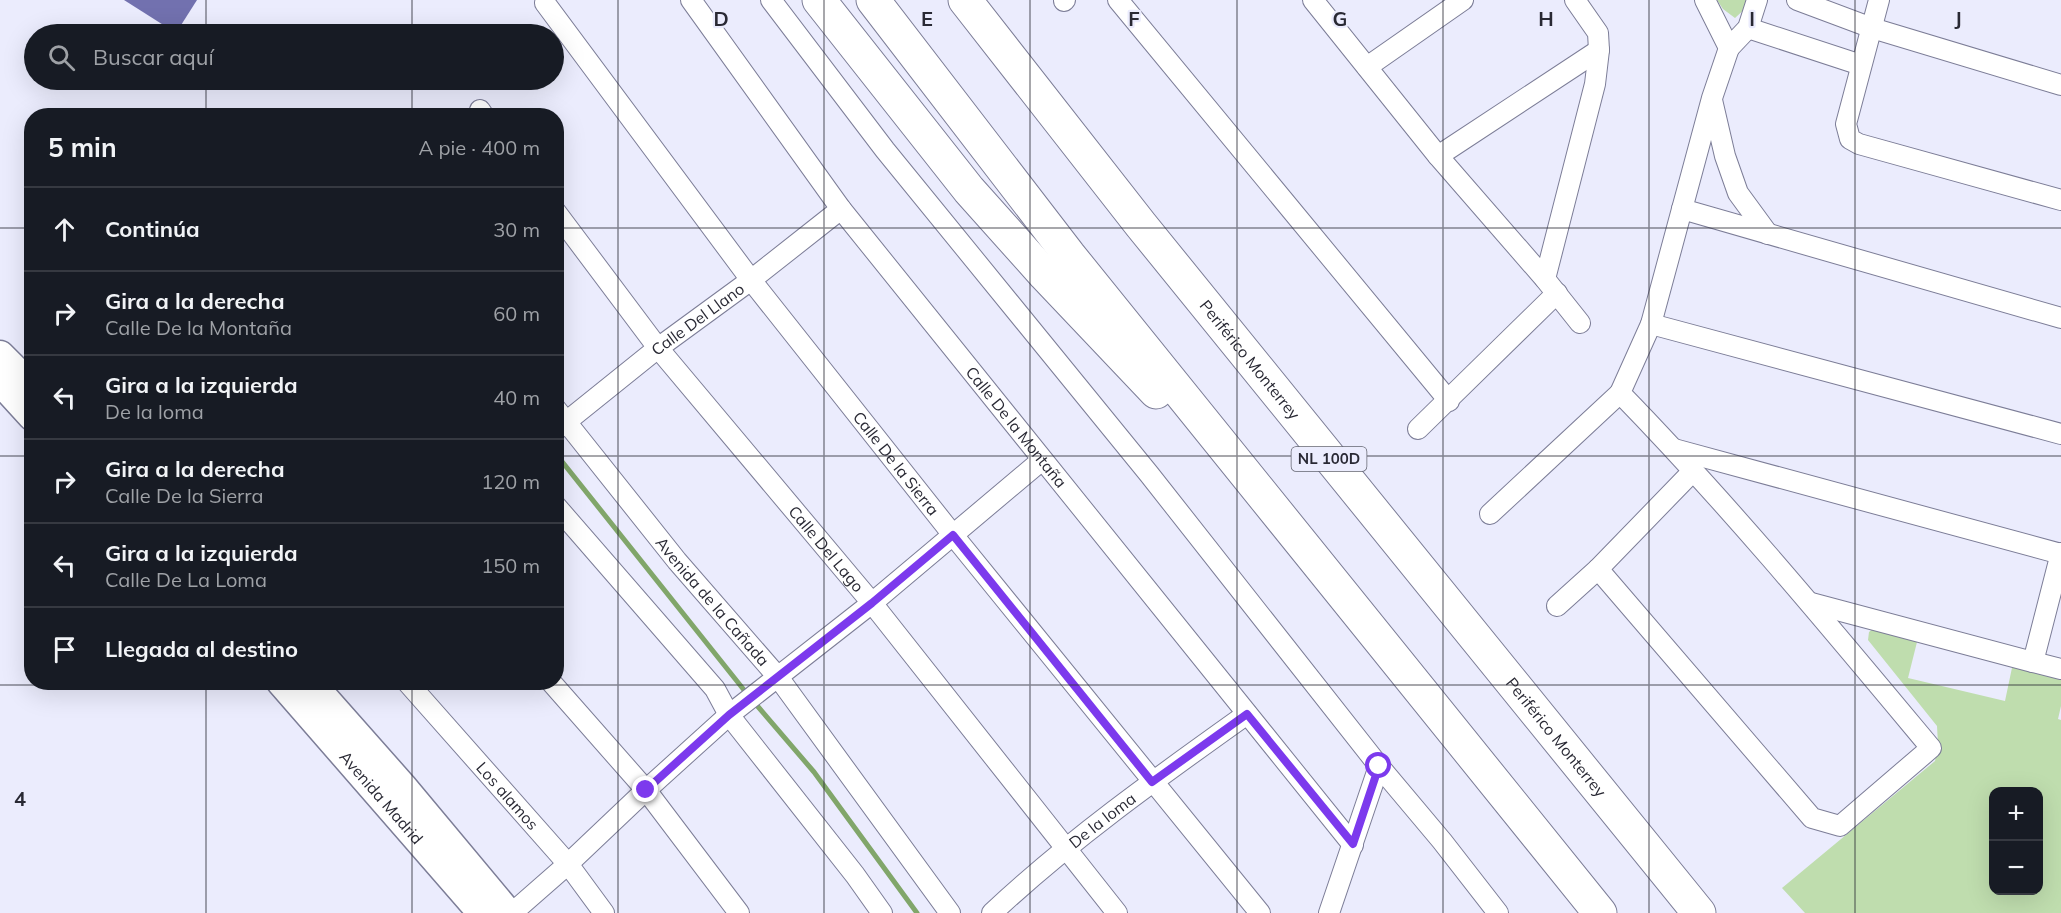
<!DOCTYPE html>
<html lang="es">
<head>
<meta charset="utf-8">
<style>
	body { margin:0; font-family:Mulish,sans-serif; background:#20242c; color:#f1f3f6 }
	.controls { position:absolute; right:18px; bottom:18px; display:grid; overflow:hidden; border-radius:12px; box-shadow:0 6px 24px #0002 }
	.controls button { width:54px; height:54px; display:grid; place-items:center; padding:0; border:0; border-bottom:2px solid #363941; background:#171b24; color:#f1f3f6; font:30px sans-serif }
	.stop { position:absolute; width:18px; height:18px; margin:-14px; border:4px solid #7c3aed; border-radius:50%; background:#fff }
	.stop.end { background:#7c3aed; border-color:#fff; box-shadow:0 2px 6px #0008 }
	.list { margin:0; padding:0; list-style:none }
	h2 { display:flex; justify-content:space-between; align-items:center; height:78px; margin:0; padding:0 24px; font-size:26px }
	h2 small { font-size:20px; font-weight:400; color:#9ea1a6 }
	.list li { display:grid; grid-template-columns:39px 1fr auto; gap:18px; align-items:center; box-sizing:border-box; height:84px; padding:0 24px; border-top:2px solid #363941 }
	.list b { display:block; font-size:22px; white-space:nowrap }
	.list p { margin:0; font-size:20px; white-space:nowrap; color:#9ea1a6 }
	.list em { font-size:20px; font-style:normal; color:#9ea1a6 }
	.icon { flex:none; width:33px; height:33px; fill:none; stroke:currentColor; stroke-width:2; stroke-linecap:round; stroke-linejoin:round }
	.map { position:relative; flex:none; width:2061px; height:913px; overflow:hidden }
	.search { position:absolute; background:#171b24; box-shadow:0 6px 24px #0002; left:24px; top:24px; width:540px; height:66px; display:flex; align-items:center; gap:15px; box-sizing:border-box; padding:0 21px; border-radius:33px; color:#9ea1a6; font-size:22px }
	.panel { position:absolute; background:#171b24; box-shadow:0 6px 24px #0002; left:24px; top:108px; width:540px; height:582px; border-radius:24px }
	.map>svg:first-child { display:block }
</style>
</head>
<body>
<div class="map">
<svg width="2061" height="913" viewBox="0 0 2061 913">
	<rect width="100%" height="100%" fill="#ebecfd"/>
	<!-- green -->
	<path fill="#bfddae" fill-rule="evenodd" d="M 1717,0 L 1749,0 L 1748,6 L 1735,18 L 1723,9 Z
		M 1875,627 L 1918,638 L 1908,678 L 2005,701 L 2013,663 L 2061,676 L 2061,706 L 2058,719 L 2061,720 L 2061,913 L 1805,913 L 1782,888 L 1935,761 L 1938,744 L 1937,726 L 1868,640 L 1869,632 ZM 1994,792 L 2038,792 L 2038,890 L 1994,890 Z"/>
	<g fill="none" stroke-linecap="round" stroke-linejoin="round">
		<!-- stream -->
		<path stroke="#81a66a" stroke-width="5" d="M 556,454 L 748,695
			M 754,702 L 814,772 L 917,913"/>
	</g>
	<!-- building -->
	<path fill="#7271af" d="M 124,0 L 197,0 L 176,33 Z"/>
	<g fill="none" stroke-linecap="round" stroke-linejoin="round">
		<!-- street casing -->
		<g stroke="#7c7d97" stroke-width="22">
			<g id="street">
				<path id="s1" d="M 691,0 L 841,209 L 1353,845"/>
				<path d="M 771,0 L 885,150 L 1149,474 L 1379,766 L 1442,841 L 1498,913"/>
				<path d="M 1118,0 L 1449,401"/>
				<path d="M 1313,0 L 1438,156 L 1545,279 L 1580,323"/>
				<path d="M 1705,0 L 1729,48 L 1748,28 L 1757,0"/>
				<path d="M 1797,0 L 1872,28 L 2061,85"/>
				<path d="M 1879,0 L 1846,124 L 1850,139 L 1859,144 L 2061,200"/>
				<path d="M 1064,1 L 1065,0"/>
				<path id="s2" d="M 545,3 L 751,280 L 953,535 L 1260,913"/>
				<path d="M 1748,28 L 1861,65"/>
				<path d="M 1367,67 L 1463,0"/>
				<path d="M 1712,100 L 1725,156 L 1738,193 L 1768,234"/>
				<path d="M 480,110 L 484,116"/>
				<path d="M 1438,156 L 1599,50"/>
				<path d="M 1682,209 L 2061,318"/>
				<path id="s3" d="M 556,212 L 658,348 L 872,603 L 1117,913"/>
				<path d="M 1545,279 L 1595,84 L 1599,50 L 1598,33 L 1575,0"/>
				<path d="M 1651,324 L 2061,434"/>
				<path id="s4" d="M 556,409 L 677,561 L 778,677 L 950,913"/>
				<path d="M 1418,429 L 1557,293"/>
				<path id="s5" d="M 556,430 L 658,348 L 751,280 L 841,209"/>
				<path d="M 1674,449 L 2061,554"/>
				<path d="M 1694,470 L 1598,569 L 1812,818 L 1840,826 L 1931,748 C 1830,627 1730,506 1620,393 L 1651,324 L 1712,98 L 1729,48"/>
				<path d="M 556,506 L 715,689 L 729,715 L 855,875 L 882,913"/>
				<path d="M 1490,514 L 1620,393"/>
				<path d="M 1811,603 L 2033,662 L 2061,553"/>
				<path d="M 1557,606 L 1598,569"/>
				<path d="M 2033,662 L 2061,669"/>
				<path id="s6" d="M 407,682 L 568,864 L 604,913"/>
				<path d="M 551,682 L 646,790 L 739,913"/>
				<path d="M 512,913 L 568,864 L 646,790 L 729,715 L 872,603 L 1042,460"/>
				<path id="s7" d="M 992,913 C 1071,839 1160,776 1247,714"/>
				<path d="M 1329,913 L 1379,766"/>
			</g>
		</g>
		<!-- secondary casing -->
		<g stroke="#7c7d97" stroke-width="31">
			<g id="secondary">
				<path d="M 0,355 L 32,387"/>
				<path d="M 0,381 L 32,416"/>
				<path id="s8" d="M 281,682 L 482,913"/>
				<path d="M 310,682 L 402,786 L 508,913"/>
			</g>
		</g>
		<!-- highway casing -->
		<g stroke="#7c7d97" stroke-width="35">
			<g id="highway">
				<path d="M 819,0 L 969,190 L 1045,275 L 1156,392"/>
				<path d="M 873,0 L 1069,255 L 1600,913"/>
				<path id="s9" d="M 965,0 L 1141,225 L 1699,913"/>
			</g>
		</g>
		<!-- street -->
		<use href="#street" stroke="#fff" stroke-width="20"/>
		<!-- secondary -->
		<use href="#secondary" stroke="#fff" stroke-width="28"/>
		<!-- highway -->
		<use href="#highway" stroke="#fff" stroke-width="33"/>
	</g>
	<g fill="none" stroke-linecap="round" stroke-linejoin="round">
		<!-- route -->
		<path stroke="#7c3aed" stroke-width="8" d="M 646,790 L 729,715 L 872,603 L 953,535 L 1152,782 L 1247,714 L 1353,844 L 1379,766"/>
	</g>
	<!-- grid -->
	<path fill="none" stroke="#292934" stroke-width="1.5" stroke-opacity="0.55" d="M 206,0 L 206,34M 412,0 L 412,34M 618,0 L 618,913M 824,0 L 824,913M 1030,0 L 1030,913M 1237,0 L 1237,913M 1443,0 L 1443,913M 1649,0 L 1649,913M 1855,0 L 1855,913M 206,80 L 206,116M 412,80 L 412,116M 0,228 L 32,228M 556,228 L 2061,228M 0,456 L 32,456M 556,456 L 2061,456M 206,682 L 206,913M 412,682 L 412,913M 0,685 L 2061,685"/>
	<g text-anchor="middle" stroke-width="4.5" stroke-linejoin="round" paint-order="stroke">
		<!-- shield labels -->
		<rect fill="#ebecfd" stroke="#636470" stroke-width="1.5" x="1291.5" y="447" width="75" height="24" rx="4.5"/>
		<g font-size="15" font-weight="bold" fill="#292934">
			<text x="1329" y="464">NL 100D</text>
		</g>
		<!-- street labels -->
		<g font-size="16" fill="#292934" stroke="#ebecfd">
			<text dy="6" stroke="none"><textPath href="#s5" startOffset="180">Calle Del Llano</textPath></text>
			<text dy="6" stroke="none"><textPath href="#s9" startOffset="459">Periférico Monterrey</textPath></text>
			<text dy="6" stroke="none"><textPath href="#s1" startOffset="537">Calle De la Montaña</textPath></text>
			<text dy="6" stroke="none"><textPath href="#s2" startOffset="579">Calle De la Sierra</textPath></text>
			<text dy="6" stroke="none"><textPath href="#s3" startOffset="432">Calle Del Lago</textPath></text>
			<text dy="6" stroke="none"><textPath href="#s4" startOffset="248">Avenida de la Cañada</textPath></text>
			<text dy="6" stroke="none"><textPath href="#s9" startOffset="945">Periférico Monterrey</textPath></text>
			<text dy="6" stroke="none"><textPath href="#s6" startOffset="152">Los alamos</textPath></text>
			<text dy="6" stroke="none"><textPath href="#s8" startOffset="153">Avenida Madrid</textPath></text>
			<text dy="6" stroke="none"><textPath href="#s7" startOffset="144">De la loma</textPath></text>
		</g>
	</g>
	<g font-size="20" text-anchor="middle" font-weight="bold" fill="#292934" stroke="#ebecfd" stroke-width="4.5" stroke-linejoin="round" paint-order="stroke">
		<text x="721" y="26">D</text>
		<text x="927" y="26">E</text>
		<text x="1134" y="26">F</text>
		<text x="1340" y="26">G</text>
		<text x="1546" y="26">H</text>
		<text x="1752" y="26">I</text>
		<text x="1958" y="26">J</text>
		<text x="20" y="806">4</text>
	</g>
</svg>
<div class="controls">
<button>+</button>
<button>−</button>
</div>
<div class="stop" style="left:1379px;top:766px"></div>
<div class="stop end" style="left:646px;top:790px"></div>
<div class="search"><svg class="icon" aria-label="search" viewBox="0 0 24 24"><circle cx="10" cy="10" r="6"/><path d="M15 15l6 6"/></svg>Buscar aquí</div>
<section class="panel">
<h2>5 min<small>A pie · 400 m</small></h2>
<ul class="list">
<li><svg class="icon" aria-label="ahead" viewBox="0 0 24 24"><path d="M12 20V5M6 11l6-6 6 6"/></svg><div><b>Continúa</b></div><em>30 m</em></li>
<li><svg class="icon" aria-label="right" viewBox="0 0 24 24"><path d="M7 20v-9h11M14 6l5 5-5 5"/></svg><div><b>Gira a la derecha</b><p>Calle De la Montaña</p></div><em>60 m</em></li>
<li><svg class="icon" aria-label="left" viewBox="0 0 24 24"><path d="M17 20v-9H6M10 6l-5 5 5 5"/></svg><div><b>Gira a la izquierda</b><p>De la loma</p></div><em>40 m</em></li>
<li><svg class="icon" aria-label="right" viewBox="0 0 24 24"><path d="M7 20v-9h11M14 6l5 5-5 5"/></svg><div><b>Gira a la derecha</b><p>Calle De la Sierra</p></div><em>120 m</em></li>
<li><svg class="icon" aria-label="left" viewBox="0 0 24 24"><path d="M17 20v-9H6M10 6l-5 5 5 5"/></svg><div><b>Gira a la izquierda</b><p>Calle De La Loma</p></div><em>150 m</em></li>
<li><svg class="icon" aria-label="arrive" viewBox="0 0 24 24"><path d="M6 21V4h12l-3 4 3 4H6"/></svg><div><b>Llegada al destino</b></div></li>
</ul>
</section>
</div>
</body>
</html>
